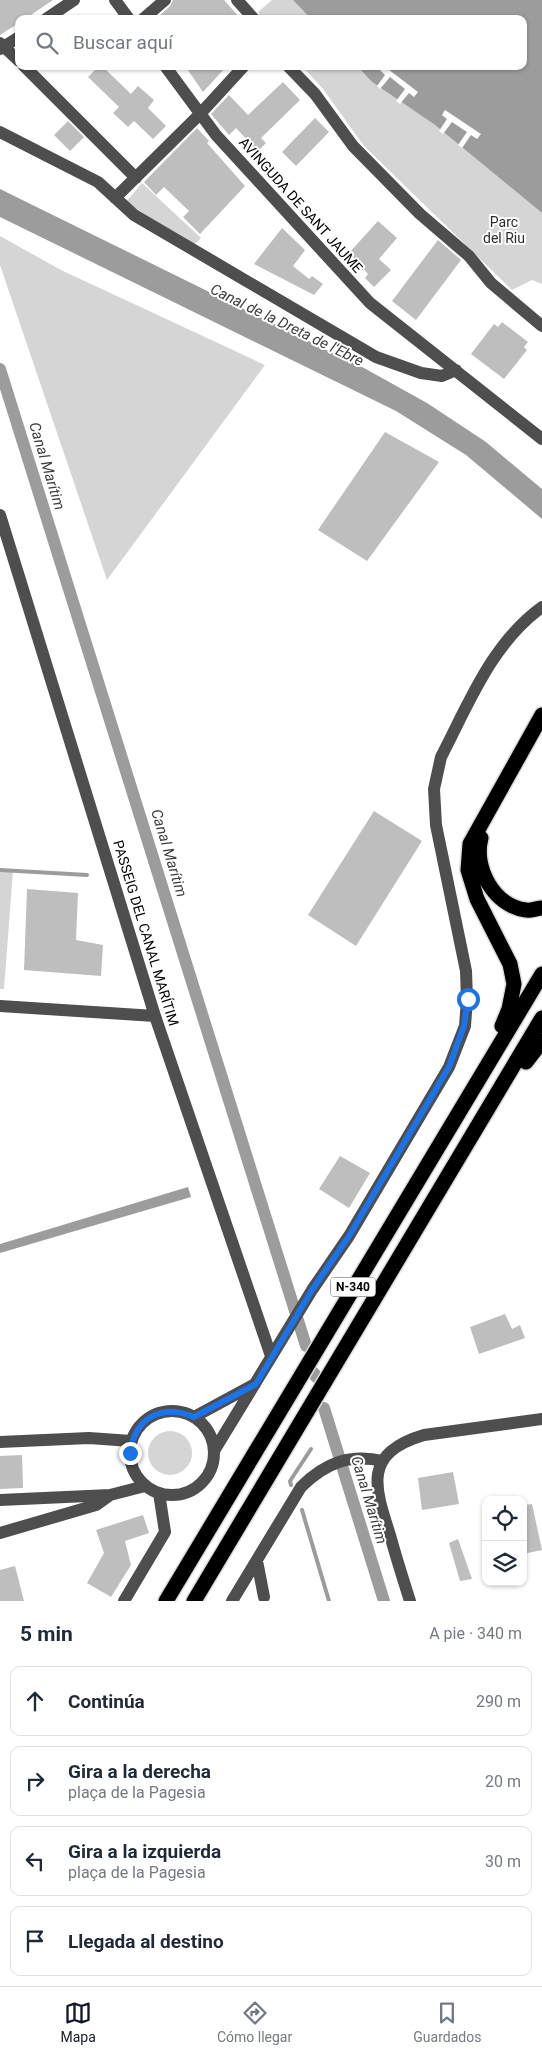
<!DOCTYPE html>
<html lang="es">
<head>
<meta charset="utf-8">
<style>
	body { margin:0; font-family:Roboto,sans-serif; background:#f6f6f7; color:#1f2937 }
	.controls { position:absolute; right:15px; bottom:15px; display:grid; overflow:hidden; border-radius:10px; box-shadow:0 1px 4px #0004 }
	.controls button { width:45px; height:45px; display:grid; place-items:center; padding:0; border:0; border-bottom:1px solid #e0e1e3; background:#fff; color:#1f2937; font:25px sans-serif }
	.stop { position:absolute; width:15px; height:15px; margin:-11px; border:4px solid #1a73e8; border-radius:50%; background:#fff }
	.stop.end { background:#1a73e8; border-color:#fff; box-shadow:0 1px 5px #0008 }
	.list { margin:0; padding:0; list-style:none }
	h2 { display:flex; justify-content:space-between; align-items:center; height:65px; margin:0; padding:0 20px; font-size:21px }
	h2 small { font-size:16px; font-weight:400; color:#747a83 }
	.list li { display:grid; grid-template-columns:32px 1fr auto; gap:15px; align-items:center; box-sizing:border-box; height:70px; margin:0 10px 10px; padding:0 10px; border:1px solid #e0e1e3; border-radius:10px }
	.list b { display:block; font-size:19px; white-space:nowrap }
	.list p { margin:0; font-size:16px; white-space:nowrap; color:#747a83 }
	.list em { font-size:16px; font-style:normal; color:#747a83 }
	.icon { flex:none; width:28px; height:28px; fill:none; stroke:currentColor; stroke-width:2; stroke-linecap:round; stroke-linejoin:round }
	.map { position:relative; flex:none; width:542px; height:1601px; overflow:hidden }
	.search { position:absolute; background:#fff; box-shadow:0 1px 4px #0004; left:15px; right:15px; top:15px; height:55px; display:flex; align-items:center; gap:12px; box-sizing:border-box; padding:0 18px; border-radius:10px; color:#747a83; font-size:19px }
	.sheet { height:385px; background:#fff }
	nav { display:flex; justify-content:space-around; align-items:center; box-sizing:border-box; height:70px; border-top:1px solid #e0e1e3; background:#fff; font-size:14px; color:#747a83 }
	nav a { display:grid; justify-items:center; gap:2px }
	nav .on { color:#111827 }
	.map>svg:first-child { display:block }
</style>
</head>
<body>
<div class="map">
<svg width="542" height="1601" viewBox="0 0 542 1601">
	<rect width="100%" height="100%" fill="#fff"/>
	<!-- green -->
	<path fill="#d5d5d5" d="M 272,0 L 293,0 L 311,19 L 262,19 L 258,12 Z
		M 302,66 L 357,66 L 372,82 L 435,125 L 542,213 L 542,284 L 532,280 L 512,290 L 364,146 L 323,89 Z
		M 142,183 L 201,238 L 193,246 L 126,202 Z
		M 0,236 L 61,270 L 265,365 L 107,580 L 0,265 Z
		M 0,870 L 13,871 L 4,989 L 0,989 Z
		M148 1453a22 22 0 1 1 44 0a22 22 0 1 1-44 0Z"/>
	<!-- water -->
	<path fill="#9c9c9c" d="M 293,0 L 542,0 L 542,213 L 435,125 L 372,82 L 357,66 L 523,66 L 523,19 L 311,19 Z
		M 0,189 L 364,368 L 427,403 L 486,442 L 542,489 L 542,519 L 466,455 L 396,411 L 0,217 Z
		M 188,1187 L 191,1197 L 0,1253 L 0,1244 Z"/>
	<!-- pier -->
	<path fill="#fff" d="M 384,66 L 418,92 L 414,97 L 409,93 L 400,104 L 396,101 L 405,89 L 390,77 L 380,89 L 377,86 L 385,75 L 380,70 Z
		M 445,110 L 481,134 L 477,139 L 471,135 L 462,148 L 458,145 L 467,132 L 452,122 L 443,134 L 439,131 L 447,119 L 442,115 Z"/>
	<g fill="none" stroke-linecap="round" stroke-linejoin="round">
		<!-- stream -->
		<path stroke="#9c9c9c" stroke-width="4" d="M 150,862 L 155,860
			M 0,870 L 87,875
			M 291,1485 L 290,1481 L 311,1449
			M 302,1510 L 329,1601"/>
		<!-- canal -->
		<path stroke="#9c9c9c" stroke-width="12" d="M 0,369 L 306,1346
			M 314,1373 L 316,1377
			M 324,1408 L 384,1601"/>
	</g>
	<!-- building -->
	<path fill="#bebebe" d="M 0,0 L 53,0 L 25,19 L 19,19 L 19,23 L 0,35 Z
		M 173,0 L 224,0 L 241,19 L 156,19 L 170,6 Z
		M 99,66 L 102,66 L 131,94 L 138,86 L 154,100 L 148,108 L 166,126 L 153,139 L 134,121 L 128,127 L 113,113 L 119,107 L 88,77 Z
		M 185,66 L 227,66 L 203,92 Z
		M 283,82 L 300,100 L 261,138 L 266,143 L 254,155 L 246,147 L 250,143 L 236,128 L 229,135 L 211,114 L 229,95 L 248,115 Z
		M 315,118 L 329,132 L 296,166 L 282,152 Z
		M 68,121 L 84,137 L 70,151 L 54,135 Z
		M 197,128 L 209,141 L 207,143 L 245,186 L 200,234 L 183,217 L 189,211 L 164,187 L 156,195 L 144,182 Z
		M 378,221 L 397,238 L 379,259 L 391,270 L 374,287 L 365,278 L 368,274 L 349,253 Z
		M 282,228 L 305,250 L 293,266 L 309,279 L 312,276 L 323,284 L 314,295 L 254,264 Z
		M 438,240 L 461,260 L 416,320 L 392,301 Z
		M 502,322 L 528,342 L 524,347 L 527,350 L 504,379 L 471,354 L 494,324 L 498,327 Z
		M 385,432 L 439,462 L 367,561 L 318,530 Z
		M 374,811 L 422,841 L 356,946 L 308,915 Z
		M 27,889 L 78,893 L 76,940 L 103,945 L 101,976 L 24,970 Z
		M 340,1156 L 370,1173 L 349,1208 L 319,1189 Z
		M 505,1314 L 512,1329 L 520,1325 L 525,1338 L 479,1354 L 470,1327 Z
		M 22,1455 L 23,1488 L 0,1489 L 0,1456 Z
		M 453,1472 L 459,1504 L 422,1510 L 418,1478 Z
		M 532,1504 L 542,1550 L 523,1554 L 523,1505 Z
		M 143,1515 L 149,1533 L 125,1541 L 131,1565 L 111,1597 L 87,1583 L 104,1553 L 96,1530 Z
		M 458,1539 L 472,1579 L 460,1581 L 449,1543 Z
		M 15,1566 L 24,1601 L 0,1601 L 0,1570 Z"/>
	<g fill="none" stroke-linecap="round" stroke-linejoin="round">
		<!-- highway casing -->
		<g stroke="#dbdbdb" stroke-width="18">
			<path id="highway" d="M 481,838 C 473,868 494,906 526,910 C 531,911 537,908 542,908
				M 502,1026 L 509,1009 L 514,984 L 510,964 L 477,899 L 468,870 L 470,844 L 542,715
				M 526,1062 L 542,1041
				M 166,1601 L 542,974
				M 194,1601 L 542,1018"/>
		</g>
		<!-- minor -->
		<path stroke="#4e4e4e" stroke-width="12" d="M 115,0 L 129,19
			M 237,0 L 254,19
			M 46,19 L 74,0
			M 143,19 L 165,0
			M 0,43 L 19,61
			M 0,49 L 19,37
			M 24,66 L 136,178
			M 165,66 L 216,135 L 370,303 L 542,439
			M 288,66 L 315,94 L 353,146 L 420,214 L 469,256 L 491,283 L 542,326
			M 0,132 L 98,182 L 134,215 L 376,357 L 421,373 L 442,376 L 456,370
			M 115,198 L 200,114 L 244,66
			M 0,515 L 155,1016 L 271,1356
			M 0,1006 L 155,1016
			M130 1453a42 42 0 1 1 84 0a42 42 0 1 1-84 0Z
			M 194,1417 L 255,1384
			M 0,1442 L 89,1438 L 131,1441
			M 214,1451 L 312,1290 L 349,1236 L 449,1067 L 465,1026 L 467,999 L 466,971 L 436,825 L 434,789 L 441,757 C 469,703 492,643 542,607
			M 0,1500 L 110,1495 L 145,1486
			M 0,1533 L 96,1505 L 110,1495
			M 257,1561 L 264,1597
			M 124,1601 L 165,1532 L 159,1493
			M 232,1601 L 301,1487 C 326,1462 350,1454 383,1461
			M 410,1601 C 403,1579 396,1557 390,1535 C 374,1486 363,1453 424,1435 L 542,1419"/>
		<!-- highway -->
		<use href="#highway" stroke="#000" stroke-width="15"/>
	</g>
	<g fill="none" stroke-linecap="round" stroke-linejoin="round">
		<!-- route -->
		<path stroke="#1a73e8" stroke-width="6" d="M 130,1453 C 135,1418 161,1403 194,1417 L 256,1384 L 312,1290 L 349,1236 L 449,1067 L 464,1026 L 468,999"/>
	</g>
	<g text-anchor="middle" stroke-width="4" stroke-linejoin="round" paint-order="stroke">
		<!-- shield labels -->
		<rect fill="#fff" stroke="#4c4c4c" stroke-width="1" x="330.5" y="1277.5" width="45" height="19" rx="4"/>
		<g font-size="12" font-weight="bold" fill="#000">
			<text x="353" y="1291">N-340</text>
		</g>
		<!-- street labels -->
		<g font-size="14" fill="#000" stroke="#fff">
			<text transform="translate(301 205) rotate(48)" y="5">AVINGUDA DE SANT JAUME</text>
			<text transform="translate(146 933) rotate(73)" y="5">PASSEIG DEL CANAL MARÍTIM</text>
		</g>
		<!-- park labels -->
		<g font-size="14" fill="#2c2c2c" stroke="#fff">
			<text x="504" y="227">Parc<tspan x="504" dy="16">del Riu</tspan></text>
		</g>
		<!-- water labels -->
		<g font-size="15" font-style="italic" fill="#3d3d3d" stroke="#fff">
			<text transform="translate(287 325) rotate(26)" y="5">Canal de la Dreta de l'Ebre</text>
			<text transform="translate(47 466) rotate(73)" y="5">Canal Marítim</text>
			<text transform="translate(169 853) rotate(73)" y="5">Canal Marítim</text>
			<text transform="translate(369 1500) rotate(73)" y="5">Canal Marítim</text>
		</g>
	</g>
</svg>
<div class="controls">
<button><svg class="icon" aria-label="locate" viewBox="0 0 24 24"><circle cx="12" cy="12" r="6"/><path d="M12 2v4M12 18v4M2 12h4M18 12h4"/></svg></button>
<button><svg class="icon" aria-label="layers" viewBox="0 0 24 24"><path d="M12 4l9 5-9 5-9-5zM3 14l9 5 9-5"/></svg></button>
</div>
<div class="stop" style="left:468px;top:999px"></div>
<div class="stop end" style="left:130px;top:1453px"></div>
<div class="search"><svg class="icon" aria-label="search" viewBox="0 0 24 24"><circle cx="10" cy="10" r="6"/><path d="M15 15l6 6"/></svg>Buscar aquí</div>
</div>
<section class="sheet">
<h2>5 min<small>A pie · 340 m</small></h2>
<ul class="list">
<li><svg class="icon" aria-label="ahead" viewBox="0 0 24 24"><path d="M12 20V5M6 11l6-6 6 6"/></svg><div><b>Continúa</b></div><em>290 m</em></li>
<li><svg class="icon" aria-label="right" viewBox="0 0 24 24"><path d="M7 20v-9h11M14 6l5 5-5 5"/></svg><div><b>Gira a la derecha</b><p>plaça de la Pagesia</p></div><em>20 m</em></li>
<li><svg class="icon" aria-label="left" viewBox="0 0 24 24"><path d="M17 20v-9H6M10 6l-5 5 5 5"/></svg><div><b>Gira a la izquierda</b><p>plaça de la Pagesia</p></div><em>30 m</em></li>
<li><svg class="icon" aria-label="arrive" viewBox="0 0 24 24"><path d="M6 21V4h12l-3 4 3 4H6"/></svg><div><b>Llegada al destino</b></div></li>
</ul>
</section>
<nav>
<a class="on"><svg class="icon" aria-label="map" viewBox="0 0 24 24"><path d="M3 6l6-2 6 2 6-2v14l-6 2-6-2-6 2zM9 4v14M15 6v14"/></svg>Mapa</a>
<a><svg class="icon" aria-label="directions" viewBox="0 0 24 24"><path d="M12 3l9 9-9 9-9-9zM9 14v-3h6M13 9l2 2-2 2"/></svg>Cómo llegar</a>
<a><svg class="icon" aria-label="saved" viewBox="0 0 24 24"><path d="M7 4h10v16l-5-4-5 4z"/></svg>Guardados</a>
</nav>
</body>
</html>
